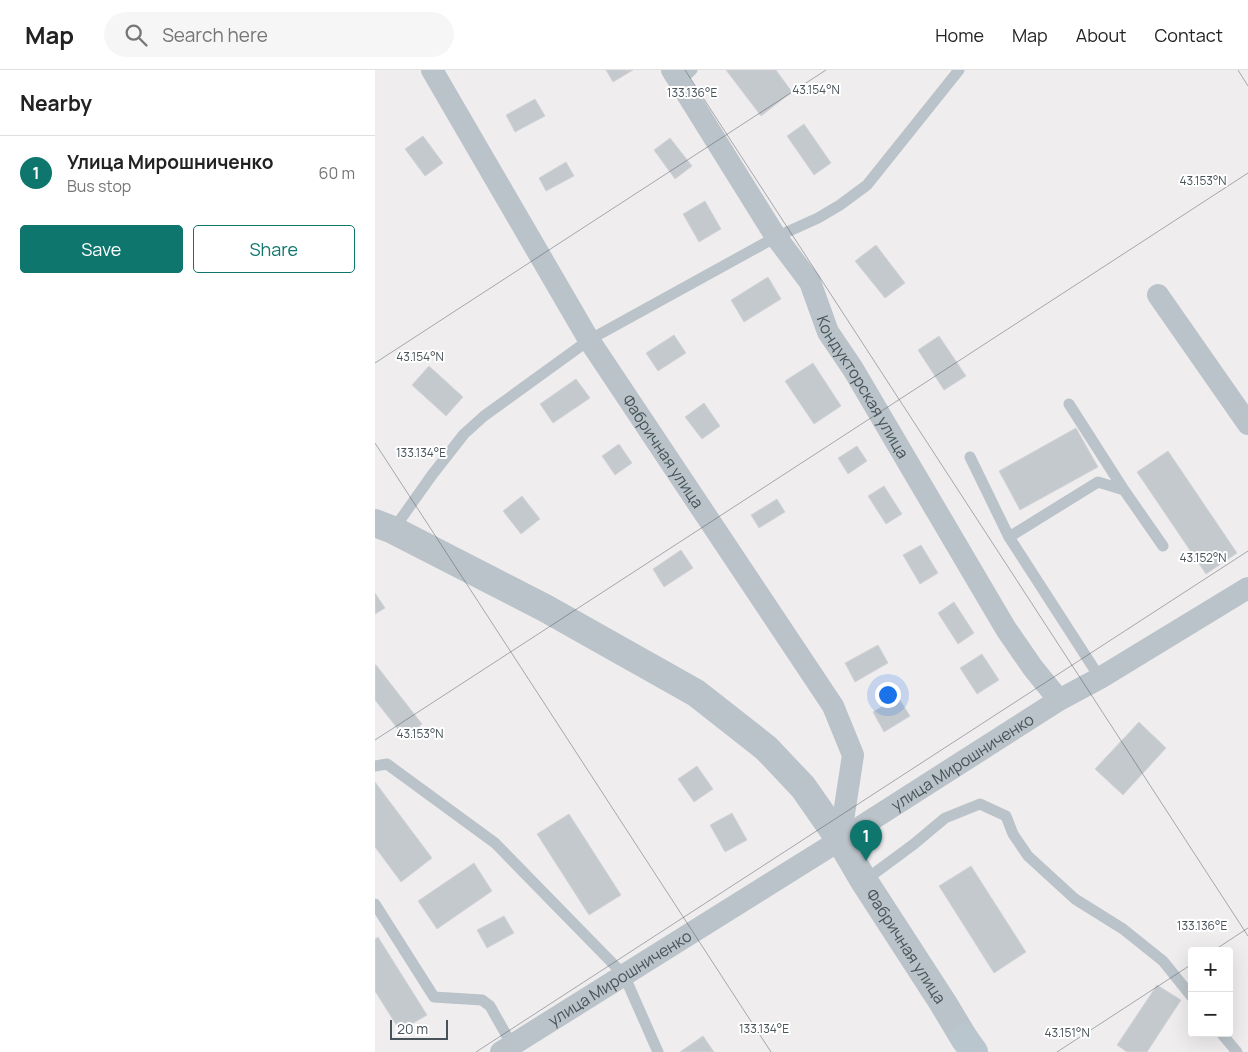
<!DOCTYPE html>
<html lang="en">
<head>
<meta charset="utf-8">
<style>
	body { margin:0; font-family:Manrope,sans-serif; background:#f6f6f6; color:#222 }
	.controls { position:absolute; right:15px; bottom:15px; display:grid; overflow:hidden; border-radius:5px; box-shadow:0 5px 20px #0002 }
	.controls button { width:45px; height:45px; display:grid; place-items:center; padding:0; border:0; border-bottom:1px solid #e0e0e0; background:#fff; color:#222; font:25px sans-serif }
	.scale { position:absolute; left:15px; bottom:12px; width:58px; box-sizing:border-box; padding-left:5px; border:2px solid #475359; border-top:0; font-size:14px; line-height:18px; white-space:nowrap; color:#475359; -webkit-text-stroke:4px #fff; paint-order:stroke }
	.you { position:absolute; left:512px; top:624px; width:18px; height:18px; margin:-12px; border:4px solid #fff; border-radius:50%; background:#1a73e8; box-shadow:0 0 0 8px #1a73e833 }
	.badge { display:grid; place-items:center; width:32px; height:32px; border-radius:50%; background:#0f766e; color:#fff; font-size:16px; font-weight:700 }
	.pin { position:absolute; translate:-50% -41px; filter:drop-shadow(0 1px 2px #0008) }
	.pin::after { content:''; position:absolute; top:26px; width:18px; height:15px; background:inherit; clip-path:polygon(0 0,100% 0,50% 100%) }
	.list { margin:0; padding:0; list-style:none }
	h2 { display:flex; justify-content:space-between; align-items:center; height:65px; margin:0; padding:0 20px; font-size:21px }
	h2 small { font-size:16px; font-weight:400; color:#767676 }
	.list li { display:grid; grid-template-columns:32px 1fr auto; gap:15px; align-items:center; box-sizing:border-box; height:75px; padding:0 20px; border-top:1px solid #e0e0e0 }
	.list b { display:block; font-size:19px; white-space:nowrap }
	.list p { margin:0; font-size:16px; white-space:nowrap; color:#767676 }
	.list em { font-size:16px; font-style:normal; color:#767676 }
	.actions { display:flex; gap:10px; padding:15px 20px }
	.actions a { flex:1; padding:11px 0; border:1px solid #0f766e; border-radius:5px; text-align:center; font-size:18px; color:#0f766e }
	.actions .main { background:#0f766e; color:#fff }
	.icon { flex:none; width:28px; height:28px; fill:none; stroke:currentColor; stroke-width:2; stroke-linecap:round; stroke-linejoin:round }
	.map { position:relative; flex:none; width:873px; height:982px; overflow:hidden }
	header { display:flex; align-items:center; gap:30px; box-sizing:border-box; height:70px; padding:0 25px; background:#fff; border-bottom:1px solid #e0e0e0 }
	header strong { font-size:24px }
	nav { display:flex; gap:28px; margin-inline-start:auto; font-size:18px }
	.search { width:350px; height:45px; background:#f6f6f6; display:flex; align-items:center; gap:12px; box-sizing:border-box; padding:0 18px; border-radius:28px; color:#767676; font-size:19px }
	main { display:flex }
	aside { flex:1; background:#fff }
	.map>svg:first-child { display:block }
</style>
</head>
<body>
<header>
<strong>Map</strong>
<div class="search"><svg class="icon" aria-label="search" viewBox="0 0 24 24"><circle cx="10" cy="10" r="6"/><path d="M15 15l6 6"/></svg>Search here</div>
<nav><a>Home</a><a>Map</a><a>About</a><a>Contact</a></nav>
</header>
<main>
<aside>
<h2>Nearby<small></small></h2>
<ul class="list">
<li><span class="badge">1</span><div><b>Улица Мирошниченко</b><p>Bus stop</p></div><em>60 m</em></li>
</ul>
<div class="actions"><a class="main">Save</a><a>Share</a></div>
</aside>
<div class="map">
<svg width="873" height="982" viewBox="0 0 873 982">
	<rect width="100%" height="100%" fill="#f0edee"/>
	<!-- building -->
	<path fill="#c4c9cd" stroke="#d2d4d8" d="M 231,0 L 258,0 L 238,12 Z
		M 351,0 L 401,0 L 417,22 L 386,46 Z
		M 160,29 L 170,46 L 140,62 L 131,45 Z
		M 429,54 L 456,93 L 439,105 L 412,66 Z
		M 48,66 L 68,93 L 50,106 L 30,79 Z
		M 295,68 L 317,96 L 300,109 L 279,80 Z
		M 191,92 L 199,106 L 171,121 L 164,108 Z
		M 330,131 L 346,159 L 324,172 L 308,144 Z
		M 501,175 L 530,213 L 510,228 L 480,191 Z
		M 393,207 L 406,229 L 369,252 L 356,230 Z
		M 299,265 L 311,283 L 283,301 L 271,283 Z
		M 564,266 L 591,306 L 569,320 L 543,280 Z
		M 438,293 L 466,336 L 439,354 L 410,311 Z
		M 54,296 L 88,327 L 71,346 L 37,315 Z
		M 201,309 L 215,328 L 178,353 L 165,334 Z
		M 329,333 L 345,356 L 327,369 L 310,347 Z
		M 701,358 L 723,397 L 645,440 L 624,401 Z
		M 244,374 L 257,393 L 240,405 L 227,386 Z
		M 482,376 L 492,391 L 473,404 L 463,388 Z
		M 793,381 L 862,483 L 831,504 L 762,402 Z
		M 509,416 L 527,444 L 511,454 L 493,426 Z
		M 147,426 L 165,449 L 146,464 L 128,441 Z
		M 402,429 L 410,442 L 384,458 L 376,445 Z
		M 546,475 L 563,503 L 545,514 L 528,485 Z
		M 306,480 L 318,498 L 289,517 L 278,499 Z
		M 0,523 L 10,538 L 0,544 Z
		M 579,532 L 599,563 L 583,574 L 563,543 Z
		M 503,575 L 513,593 L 480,612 L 470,593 Z
		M 607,584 L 624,610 L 602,624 L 585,598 Z
		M 0,595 L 1,595 L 47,654 L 30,668 L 0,630 Z
		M 523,627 L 535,646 L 509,662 L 498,642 Z
		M 764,652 L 791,678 L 748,725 L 720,699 Z
		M 322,696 L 338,719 L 319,732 L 303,709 Z
		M 0,712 L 57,788 L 26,812 L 0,777 Z
		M 357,743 L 372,770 L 350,782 L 335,755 Z
		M 194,744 L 246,825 L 214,845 L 162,764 Z
		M 99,793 L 117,821 L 62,859 L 43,831 Z
		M 596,796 L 651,882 L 619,903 L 564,816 Z
		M 129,846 L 139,863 L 112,878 L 102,860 Z
		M 3,867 L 52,945 L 25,961 L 0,921 L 0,869 Z
		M 782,915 L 806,930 L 772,982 L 752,982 L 742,975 Z
		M 328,966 L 339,982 L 305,982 Z"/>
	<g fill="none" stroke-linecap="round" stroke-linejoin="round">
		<!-- service -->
		<path stroke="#bac3c9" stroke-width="11" d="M 305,11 L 317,0
			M 694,334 L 749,420
			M 595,387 L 634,467 L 725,608
			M 18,460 L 57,405 L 89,364 L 109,346 L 214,270 L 401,167 L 443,148 L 465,135 L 492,115 L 584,0
			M 634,467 L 723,412 L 749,420 L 788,476
			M 0,696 L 12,694 L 120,773 L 249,905 L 283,982
			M 489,811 L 539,774 L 570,748 L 605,734 L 631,746 L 638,764 L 653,786 L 700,829 L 748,859 L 788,891 L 817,927
			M 0,834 L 59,927 L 107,930 L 115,936 L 137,975
			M 846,963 L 862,982"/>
		<!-- minor -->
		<g stroke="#bac3c9" stroke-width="22">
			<path id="s1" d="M 57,0 L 214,270 L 458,636 L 478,685 L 465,770"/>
			<path id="s2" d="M 297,0 L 401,167 L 435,212 L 453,262 L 478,299 L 631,559 L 658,598 L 684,630"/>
			<path d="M 783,225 L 873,354"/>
			<path id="s3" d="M 126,982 L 465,770 L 684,630 L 725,608 L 873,518"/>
		</g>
		<!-- tertiary -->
		<path stroke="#bac3c9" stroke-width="28" id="s4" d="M 0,453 L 18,460 L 170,538 L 321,623 L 391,678 L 428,717 L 465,770 L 489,811 L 568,933 L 589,968"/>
		<!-- secondary -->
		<path stroke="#bac6ce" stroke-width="28" d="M 589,968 L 599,982"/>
	</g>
	<!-- ticks -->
	<path fill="none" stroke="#475359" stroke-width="1" stroke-opacity="0.45" d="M 310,0 L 873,866M 863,0 L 873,16M 0,293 L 451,0M 0,373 L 396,982M 0,670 L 873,103M 838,881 L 873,858M 101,982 L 873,481M 682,982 L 817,894"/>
	<g text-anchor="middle" stroke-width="4" stroke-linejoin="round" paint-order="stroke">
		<!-- street labels -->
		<g font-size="16" fill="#475359" stroke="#fff">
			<text dy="6" stroke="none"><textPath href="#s2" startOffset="371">Кондукторская улица</textPath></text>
			<text dy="6" stroke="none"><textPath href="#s1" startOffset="446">Фабричная улица</textPath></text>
			<text dy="6" stroke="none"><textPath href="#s3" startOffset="545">улица Мирошниченко</textPath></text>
			<text dy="6" stroke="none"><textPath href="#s4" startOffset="696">Фабричная улица</textPath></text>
			<text dy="6" stroke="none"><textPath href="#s3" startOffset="140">улица Мирошниченко</textPath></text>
		</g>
	</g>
	<g font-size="12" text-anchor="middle" fill="#475359" stroke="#fff" stroke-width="4" stroke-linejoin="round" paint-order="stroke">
		<text x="441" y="24">43.154°N</text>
		<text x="317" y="27">133.136°E</text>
		<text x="828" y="115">43.153°N</text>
		<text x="45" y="291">43.154°N</text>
		<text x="46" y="387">133.134°E</text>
		<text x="828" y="492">43.152°N</text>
		<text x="45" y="668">43.153°N</text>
		<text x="827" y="860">133.136°E</text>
		<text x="389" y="963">133.134°E</text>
		<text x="692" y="967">43.151°N</text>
	</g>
</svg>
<div class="controls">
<button>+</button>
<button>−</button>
</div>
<div class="scale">20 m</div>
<div class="you"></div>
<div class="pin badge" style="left:491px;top:791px">1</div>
</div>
</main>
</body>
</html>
